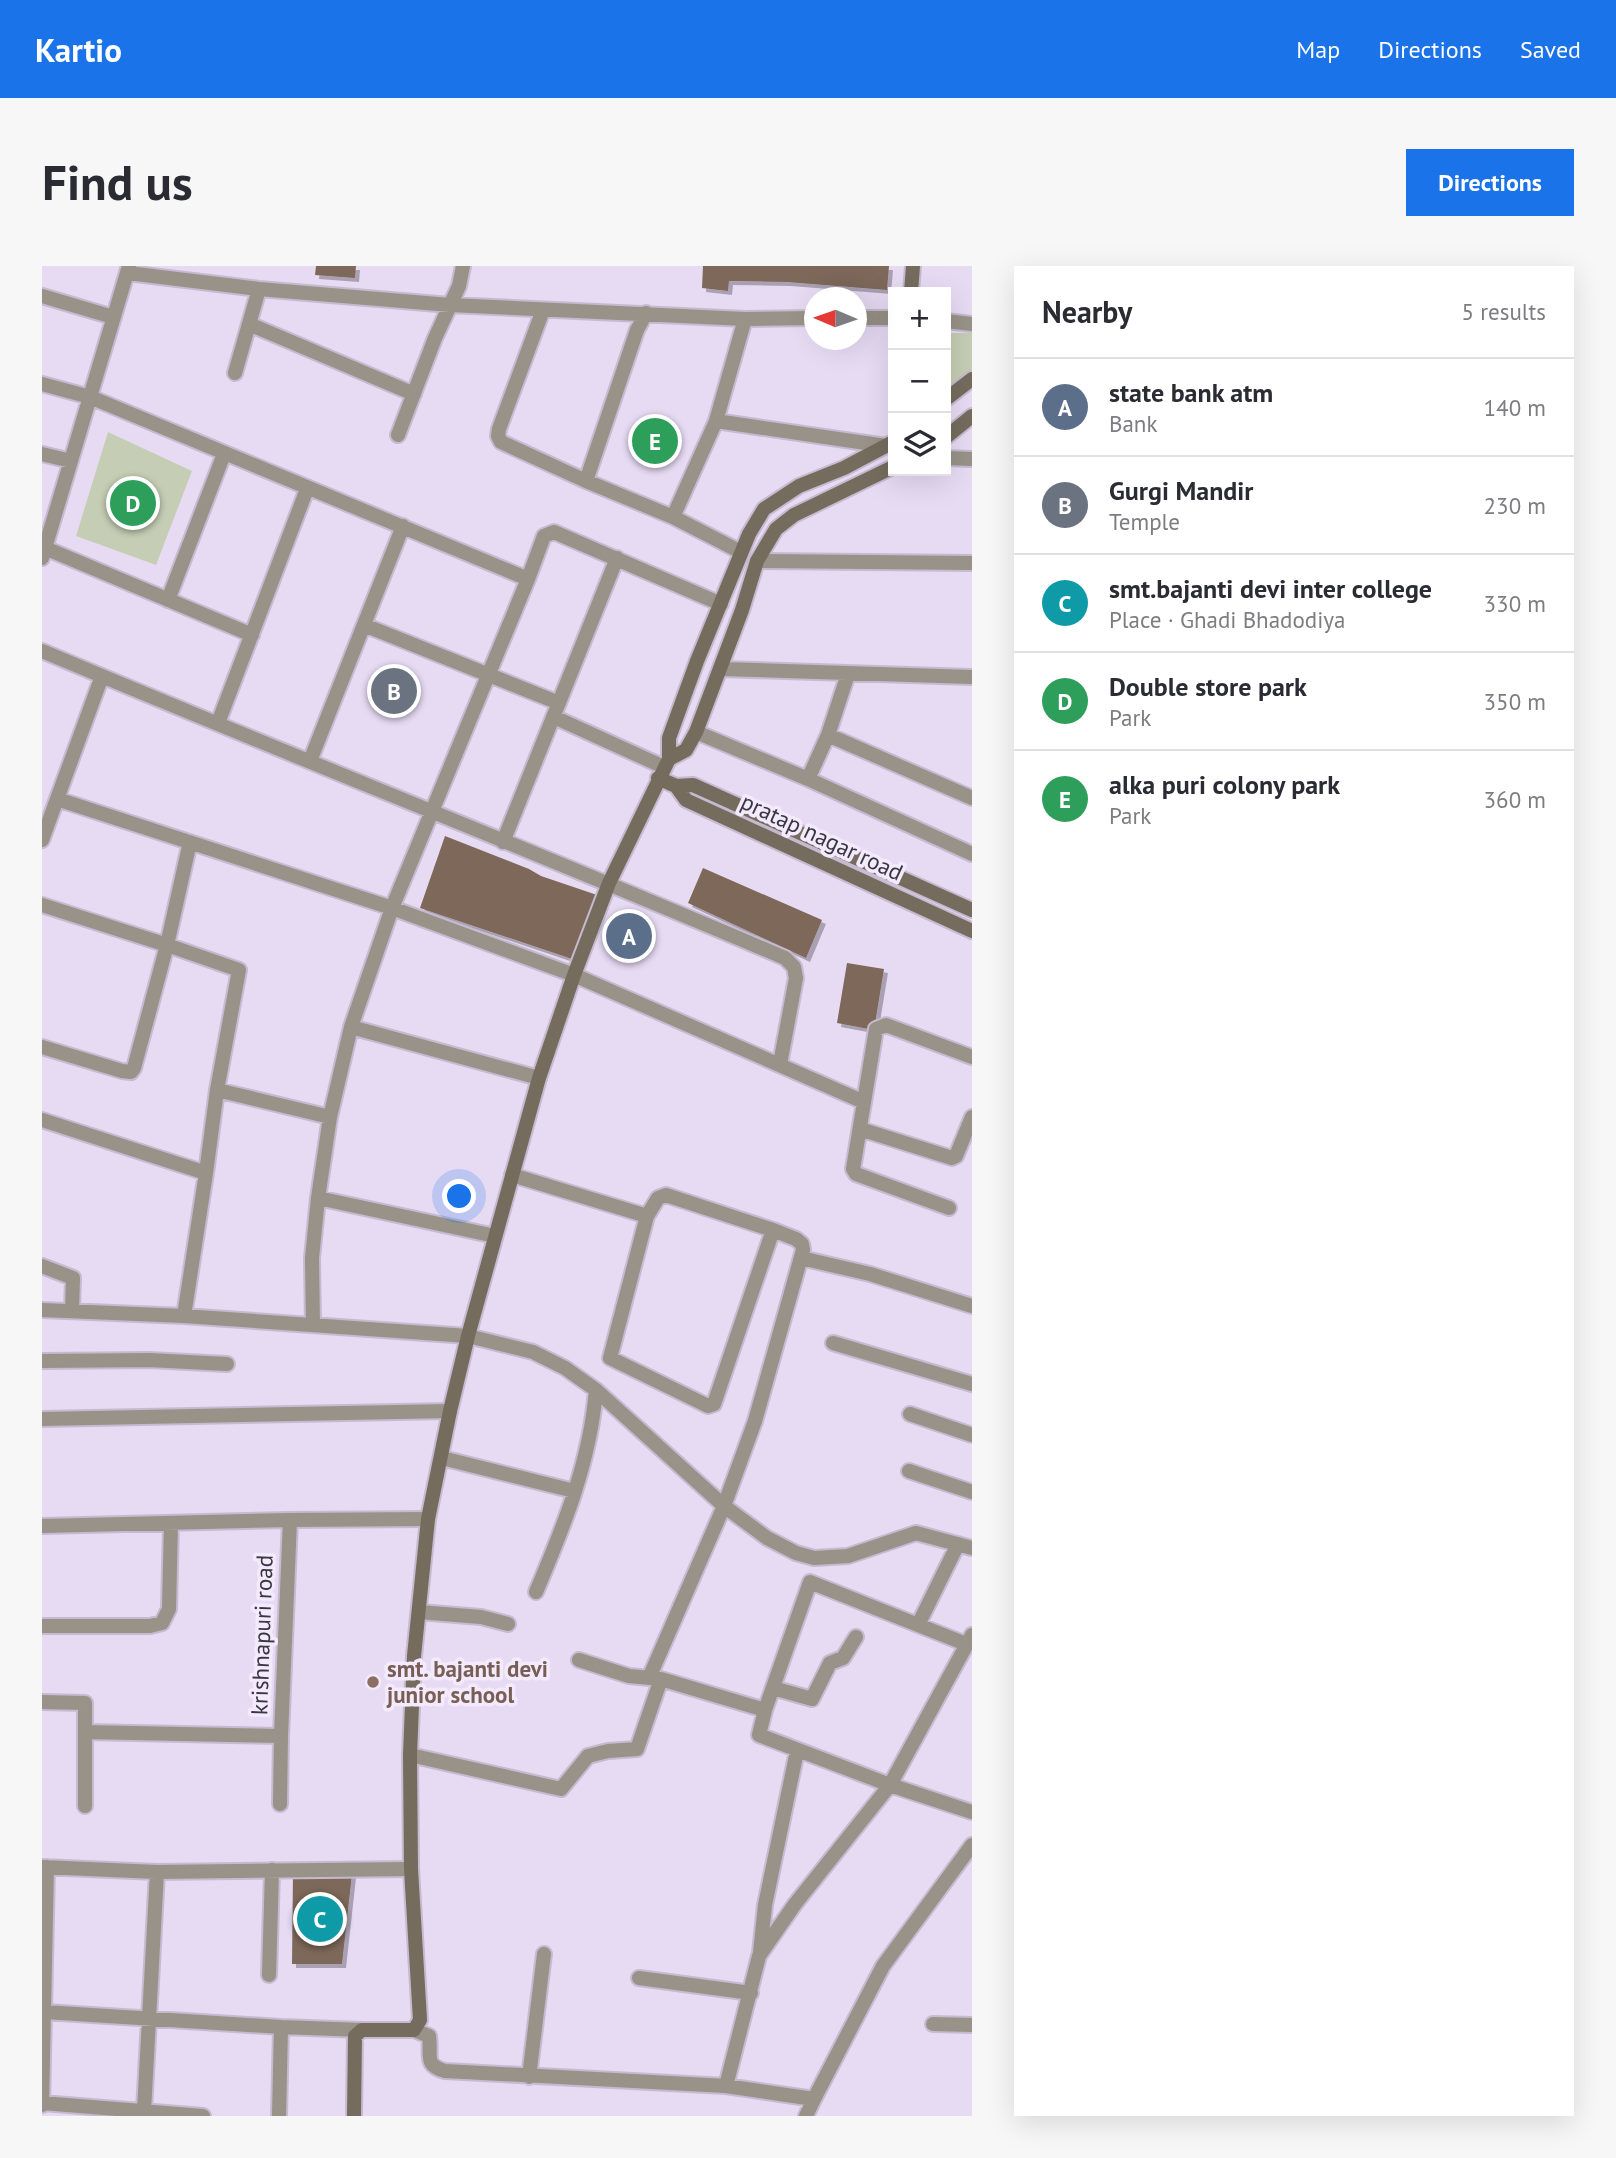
<!DOCTYPE html>
<html lang="en">
<head>
<meta charset="utf-8">
<style>
	body { margin:0; font-family:"PT Sans",sans-serif; background:#f7f7f7; color:#2b2b33 }
	.controls { position:absolute; right:21px; top:21px; display:grid; overflow:hidden; border-radius:0px; box-shadow:0 7px 28px #0002 }
	.controls button { width:63px; height:63px; display:grid; place-items:center; padding:0; border:0; border-bottom:2px solid #e1e1e2; background:#fff; color:#2b2b33; font:35px sans-serif }
	.compass { position:absolute; left:762px; top:21px; width:63px; height:63px; border-radius:50%; background:#fff; box-shadow:0 7px 28px #0002; rotate:272deg }
	.you { position:absolute; left:418px; top:931px; width:24px; height:24px; margin:-18px; border:5px solid #fff; border-radius:50%; background:#1a73e8; box-shadow:0 0 0 10px #1a73e833 }
	.badge { display:grid; place-items:center; width:46px; height:46px; border-radius:50%; background:#1a73e8; color:#fff; font-size:23px; font-weight:700 }
	.pin { position:absolute; translate:-50% -50%; border:4px solid #fff; box-shadow:0 2px 7px #0006 }
	.list { margin:0; padding:0; list-style:none }
	h2 { display:flex; justify-content:space-between; align-items:center; height:91px; margin:0; padding:0 28px; font-size:30px }
	h2 small { font-size:23px; font-weight:400; color:#7c7c81 }
	.list li { display:grid; grid-template-columns:46px 1fr auto; gap:21px; align-items:center; box-sizing:border-box; height:98px; padding:0 28px; border-top:2px solid #e1e1e2 }
	.list b { display:block; font-size:26px; white-space:nowrap }
	.list p { margin:0; font-size:23px; white-space:nowrap; color:#7c7c81 }
	.list em { font-size:23px; font-style:normal; color:#7c7c81 }
	.icon { flex:none; width:38px; height:38px; fill:none; stroke:currentColor; stroke-width:2; stroke-linecap:round; stroke-linejoin:round }
	.map { position:relative; flex:none; width:930px; height:1850px; overflow:hidden; border-radius:0px }
	header { display:flex; align-items:center; gap:42px; box-sizing:border-box; height:98px; padding:0 35px; background:#1a73e8; color:#fff }
	header strong { font-size:33px }
	nav { display:flex; gap:38px; margin-inline-start:auto; font-size:24px }
	.intro { display:flex; align-items:center; justify-content:space-between; box-sizing:border-box; height:168px; padding:0 42px }
	h1 { margin:0; font-size:49px }
	.button { padding:18px 32px; border-radius:0px; background:#1a73e8; color:#fff; font-size:24px; font-weight:700 }
	main { display:flex; gap:42px; padding:0 42px }
	aside { flex:1; background:#fff; border-radius:0px; box-shadow:0 7px 28px #0002 }
	.map>svg:first-child { display:block }
</style>
</head>
<body>
<header>
<strong>Kartio</strong>
<nav><a>Map</a><a>Directions</a><a>Saved</a></nav>
</header>
<div class="intro"><h1>Find us</h1><a class="button">Directions</a></div>
<main>
<div class="map">
<svg width="930" height="1850" viewBox="0 0 930 1850">
	<defs>
		<filter id="shadow"><feDropShadow dx="4" dy="4" stdDeviation="0" flood-color="#0004"/></filter>
	</defs>
	<rect width="100%" height="100%" fill="#e7dbf4"/>
	<!-- green -->
	<path fill="#c5ceb4" d="M 904,67 L 930,67 L 930,107 L 904,129 Z
		M 66,166 L 150,205 L 114,299 L 34,270 Z"/>
	<!-- building -->
	<path fill="#7d685a" filter="url(#shadow)" d="M 274,0 L 314,0 L 313,12 L 273,9 Z
		M 661,0 L 847,0 L 845,24 L 745,16 L 687,15 L 686,25 L 660,22 Z
		M 403,570 L 487,603 L 499,610 L 558,630 L 533,694 L 378,642 Z
		M 661,602 L 780,654 L 764,692 L 646,637 Z
		M 805,697 L 842,703 L 832,764 L 795,757 Z
		M 251,1605 L 310,1608 L 300,1698 L 250,1698 Z"/>
	<g fill="none" stroke-linecap="round" stroke-linejoin="round">
		<!-- street casing -->
		<g stroke="#c5bad0" stroke-width="18">
			<path id="street" d="M 86,7 L 217,23 L 408,39 L 703,53 L 772,52
				M 0,30 L 71,51
				M 501,44 L 457,163 L 456,170 L 459,176 L 544,215 L 631,251 L 699,286
				M 814,52 L 851,52
				M 904,55 L 930,58
				M 207,58 L 372,128
				M 193,107 L 217,23
				M 0,118 L 48,131 L 486,313 L 350,642 L 15,533
				M 674,155 L 844,180
				M 356,169 L 393,72 L 417,20 L 421,0
				M 0,188 L 29,195
				M 904,192 L 930,193
				M 544,215 L 595,64 L 604,47
				M 631,251 L 674,155 L 703,53
				M 3,282 L 210,369
				M 0,292 L 87,0
				M 715,295 L 930,297
				M 486,313 L 502,270 L 512,266 L 679,338
				M 126,334 L 182,188
				M 322,359 L 517,437
				M 0,385 C 247,489 497,587 743,692 L 752,701 L 754,712 L 738,798
				M 679,403 L 930,411
				M 512,451 L 622,501
				M 176,457 L 265,223
				M 654,466 L 766,513 L 930,588
				M 786,469 L 930,532
				M 268,495 L 361,260
				M 766,513 L 786,469 L 806,408
				M 0,574 L 60,410
				M 461,576 L 575,292
				M 0,639 L 125,679 L 197,704 L 175,824 L 164,907
				M 309,761 L 497,812
				M 0,781 L 80,805 L 89,806 L 92,802 L 125,679 L 148,576
				M 175,824 L 288,851 L 309,761 L 350,642 L 532,709 L 822,836
				M 0,854 L 164,907 L 142,1050
				M 818,863 L 910,892 L 914,890 L 930,851
				M 470,909 L 605,950
				M 276,932 L 453,970
				M 907,942 L 814,908 L 811,903 L 834,763 L 844,759 L 930,791
				M 759,992 L 828,1008 L 930,1040
				M 0,1000 L 31,1012 L 30,1045
				M 0,1044 L 142,1050 L 426,1070 L 491,1086 L 523,1102 L 554,1124 L 682,1240 L 725,1272 L 754,1287 L 772,1292 L 806,1290 L 874,1267 L 930,1282
				M 271,1059 L 270,992 L 276,932 L 288,851
				M 791,1077 L 930,1118
				M 0,1095 L 107,1094 L 185,1098
				M 868,1148 L 930,1169
				M 0,1153 L 408,1145
				M 400,1192 L 532,1225
				M 867,1205 L 930,1226
				M 0,1260 L 248,1254
				M 494,1326 C 522,1260 548,1196 554,1124
				M 377,1346 L 439,1351 L 466,1358
				M 876,1359 L 916,1278
				M 0,1360 L 108,1360 L 120,1357 L 127,1343 L 129,1257
				M 924,1378 L 768,1316 L 723,1444 L 717,1469 L 848,1519 L 930,1369
				M 537,1394 L 587,1410 L 619,1413 L 723,1444
				M 607,1412 L 682,1240 L 713,1155 L 761,984 L 760,978 L 754,973 L 731,964 L 624,929 L 616,932 L 605,950 L 568,1092 L 666,1140 L 672,1138 L 731,964
				M 731,1422 L 770,1433 L 788,1397 L 801,1392 L 814,1371
				M 0,1436 L 43,1437 L 43,1540
				M 43,1466 L 239,1470 L 248,1254 L 386,1253
				M 368,1489 L 519,1523 L 546,1490 L 566,1485 L 595,1483 L 619,1413
				M 238,1538 L 239,1470
				M 0,1601 L 115,1606 L 369,1603
				M 718,1687 L 723,1639 L 755,1485
				M 227,1709 L 230,1604
				M 597,1712 L 709,1727
				M 3,1746 L 239,1761
				M 891,1758 L 930,1759
				M 372,1764 L 387,1770 C 390,1789 381,1799 403,1805 L 684,1820 L 772,1833 L 841,1700 L 930,1579
				M 487,1811 L 502,1688
				M 684,1820 L 717,1690 L 753,1638 L 848,1519 L 930,1546
				M 0,1837 L 161,1850
				M 0,1839 L 5,1601
				M 102,1845 L 115,1606
				M 237,1850 L 239,1761 L 320,1764
				M 764,1850 L 772,1833"/>
		</g>
		<!-- secondary casing -->
		<g stroke="#c5bad0" stroke-width="18">
			<path id="secondary" d="M 869,26 L 871,0
				M 904,133 L 930,113
				M 904,171 L 930,150
				M 627,493 L 627,472 L 655,395 L 707,268 L 722,243 L 757,220 L 802,202 L 851,176
				M 627,493 L 644,484 L 654,466 L 700,344 L 715,295 L 734,263 L 752,249 L 851,201
				M 616,512 L 634,520 L 644,534 L 930,665
				M 634,520 L 651,519 L 930,644
				M 312,1850 L 313,1770 L 320,1764 L 372,1764 L 378,1754 L 369,1603 L 368,1489 L 372,1390 L 386,1253 L 408,1145 L 426,1070 L 497,812 L 532,709 L 567,617 L 627,493"/>
		</g>
		<!-- street -->
		<use href="#street" stroke="#989288" stroke-width="14"/>
		<!-- secondary -->
		<use href="#secondary" stroke="#756c5e" stroke-width="14"/>
	</g>
	<!-- markers -->
	<circle fill="#8d6e63" stroke="#f3eafd" stroke-width="2.5" cx="331" cy="1416" r="7"/>
	<g text-anchor="middle" stroke-width="7" stroke-linejoin="round" paint-order="stroke">
		<!-- street labels -->
		<g font-size="23" fill="#3b3740" stroke="#f3eafd">
			<text transform="translate(780 571) rotate(25)" y="8">pratap nagar road</text>
			<text transform="translate(220 1369) rotate(-88)" y="8">krishnapuri road</text>
		</g>
		<!-- education labels -->
		<g font-size="23" font-weight="bold" fill="#785e54" stroke="#f3eafd" text-anchor="start">
			<text x="345" y="1411">smt. bajanti devi<tspan x="345" dy="26">junior school</tspan></text>
		</g>
	</g>
</svg>
<div class="controls">
<button>+</button>
<button>−</button>
<button><svg class="icon" aria-label="layers" viewBox="0 0 24 24"><path d="M12 4l9 5-9 5-9-5zM3 14l9 5 9-5"/></svg></button>
</div>
<svg class="compass" viewBox="-18 -18 36 36"><path d="M0-13l5 13h-10z" fill="#e53935"/><path d="M0 13l5-13h-10z" fill="#7c7c81"/></svg>
<div class="you"></div>
<div class="pin badge" style="left:587px;top:670px;background:#5c6f8a">A</div>
<div class="pin badge" style="left:352px;top:425px;background:#6b7280">B</div>
<div class="pin badge" style="left:278px;top:1653px;background:#0f9aa8">C</div>
<div class="pin badge" style="left:91px;top:237px;background:#2e9e5b">D</div>
<div class="pin badge" style="left:613px;top:175px;background:#2e9e5b">E</div>
</div>
<aside>
<h2>Nearby<small>5 results</small></h2>
<ul class="list">
<li><span class="badge" style="background:#5c6f8a">A</span><div><b>state bank atm</b><p>Bank</p></div><em>140 m</em></li>
<li><span class="badge" style="background:#6b7280">B</span><div><b>Gurgi Mandir</b><p>Temple</p></div><em>230 m</em></li>
<li><span class="badge" style="background:#0f9aa8">C</span><div><b>smt.bajanti devi inter college</b><p>Place · Ghadi Bhadodiya</p></div><em>330 m</em></li>
<li><span class="badge" style="background:#2e9e5b">D</span><div><b>Double store park</b><p>Park</p></div><em>350 m</em></li>
<li><span class="badge" style="background:#2e9e5b">E</span><div><b>alka puri colony park</b><p>Park</p></div><em>360 m</em></li>
</ul>
</aside>
</main>
</body>
</html>
